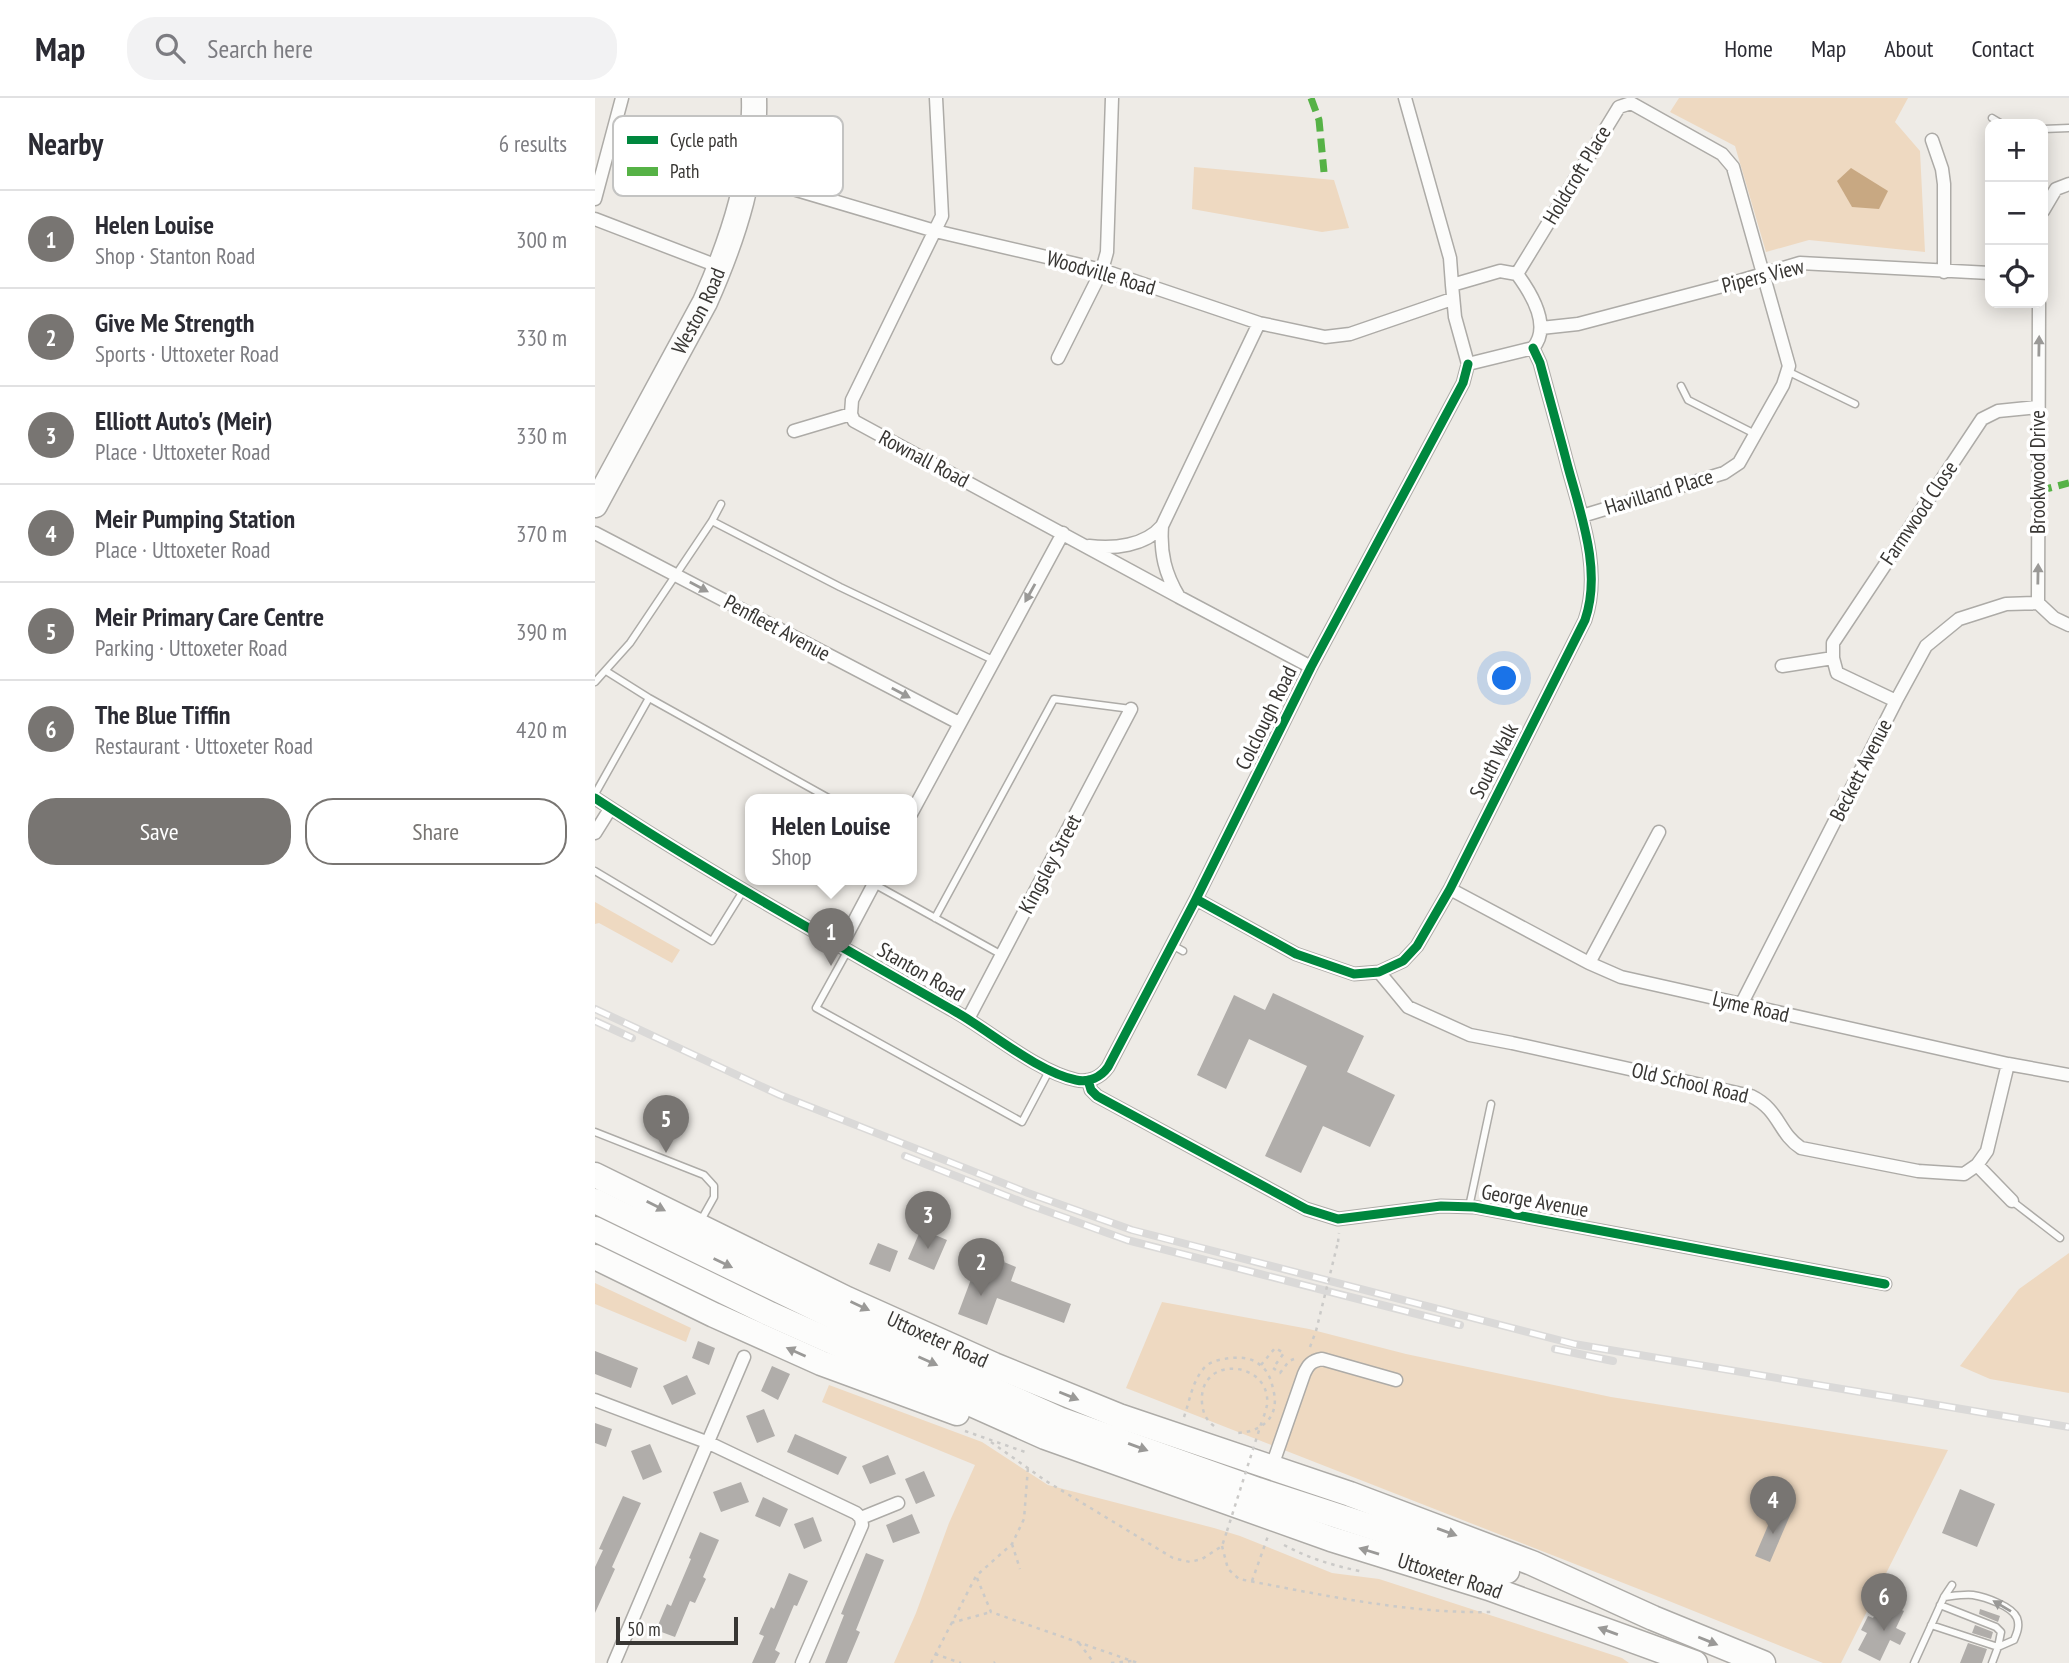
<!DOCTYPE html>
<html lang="en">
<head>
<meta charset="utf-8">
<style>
	body { margin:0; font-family:"PT Sans Narrow",sans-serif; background:#f2f2f3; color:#2b2b33 }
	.controls { position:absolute; right:21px; top:21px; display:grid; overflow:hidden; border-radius:14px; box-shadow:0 4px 18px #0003 }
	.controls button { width:63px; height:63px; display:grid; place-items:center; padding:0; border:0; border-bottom:2px solid #e1e1e2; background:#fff; color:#2b2b33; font:35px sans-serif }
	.scale { position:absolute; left:21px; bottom:18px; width:122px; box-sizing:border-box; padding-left:7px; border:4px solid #383633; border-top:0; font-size:19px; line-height:24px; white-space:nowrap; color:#383633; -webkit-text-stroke:5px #fff; paint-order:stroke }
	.you { position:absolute; left:910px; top:581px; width:24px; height:24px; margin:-18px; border:5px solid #fff; border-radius:50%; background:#1a73e8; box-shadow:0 0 0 10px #1a73e833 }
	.badge { display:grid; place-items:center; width:46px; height:46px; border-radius:50%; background:#787572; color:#fff; font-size:23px; font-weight:700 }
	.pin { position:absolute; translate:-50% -58px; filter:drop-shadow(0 2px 4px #0008) }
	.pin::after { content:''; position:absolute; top:37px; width:24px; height:21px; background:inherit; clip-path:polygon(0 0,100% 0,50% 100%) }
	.popup { position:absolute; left:150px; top:696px; width:172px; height:91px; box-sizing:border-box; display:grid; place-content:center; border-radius:14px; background:#fff; filter:drop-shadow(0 2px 5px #0005); font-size:23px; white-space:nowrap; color:#7c7c81 }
	.popup b { font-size:26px; color:#2b2b33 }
	.popup::after { content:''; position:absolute; left:50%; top:100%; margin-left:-14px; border:14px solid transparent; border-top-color:#fff }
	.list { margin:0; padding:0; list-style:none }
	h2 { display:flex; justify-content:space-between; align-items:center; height:91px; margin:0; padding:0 28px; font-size:30px }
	h2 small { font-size:23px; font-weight:400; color:#7c7c81 }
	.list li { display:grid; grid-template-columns:46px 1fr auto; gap:21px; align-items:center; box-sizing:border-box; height:98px; padding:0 28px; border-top:2px solid #e1e1e2 }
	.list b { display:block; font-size:26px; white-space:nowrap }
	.list p { margin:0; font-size:23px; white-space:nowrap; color:#7c7c81 }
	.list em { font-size:23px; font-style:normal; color:#7c7c81 }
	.actions { display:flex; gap:14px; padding:21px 28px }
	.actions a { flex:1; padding:16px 0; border:2px solid #787572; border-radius:28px; text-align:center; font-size:24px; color:#787572 }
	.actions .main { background:#787572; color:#fff }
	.icon { flex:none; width:38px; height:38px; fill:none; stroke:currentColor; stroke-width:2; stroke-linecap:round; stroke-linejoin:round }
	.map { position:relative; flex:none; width:1474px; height:1565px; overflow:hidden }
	header { display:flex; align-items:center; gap:42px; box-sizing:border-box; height:98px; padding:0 35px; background:#fff; border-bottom:2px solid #e1e1e2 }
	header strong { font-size:33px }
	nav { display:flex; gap:38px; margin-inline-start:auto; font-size:24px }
	.search { width:490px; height:63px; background:#f2f2f3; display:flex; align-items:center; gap:18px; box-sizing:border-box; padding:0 24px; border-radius:28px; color:#7c7c81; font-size:26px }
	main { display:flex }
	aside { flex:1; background:#fff }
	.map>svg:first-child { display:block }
</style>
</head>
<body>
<header>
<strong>Map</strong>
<div class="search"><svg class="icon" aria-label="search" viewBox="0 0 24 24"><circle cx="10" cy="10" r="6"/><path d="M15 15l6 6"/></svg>Search here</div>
<nav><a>Home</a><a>Map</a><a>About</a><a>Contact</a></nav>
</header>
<main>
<aside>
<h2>Nearby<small>6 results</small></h2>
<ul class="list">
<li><span class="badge">1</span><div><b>Helen Louise</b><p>Shop · Stanton Road</p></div><em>300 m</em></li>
<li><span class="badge">2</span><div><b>Give Me Strength</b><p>Sports · Uttoxeter Road</p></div><em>330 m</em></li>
<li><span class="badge">3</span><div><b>Elliott Auto's (Meir)</b><p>Place · Uttoxeter Road</p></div><em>330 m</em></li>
<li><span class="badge">4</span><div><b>Meir Pumping Station</b><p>Place · Uttoxeter Road</p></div><em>370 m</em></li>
<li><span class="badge">5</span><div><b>Meir Primary Care Centre</b><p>Parking · Uttoxeter Road</p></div><em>390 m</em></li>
<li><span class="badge">6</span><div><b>The Blue Tiffin</b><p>Restaurant · Uttoxeter Road</p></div><em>420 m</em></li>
</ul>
<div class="actions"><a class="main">Save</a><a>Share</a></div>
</aside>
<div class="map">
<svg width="1474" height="1565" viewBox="0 0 1474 1565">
	<rect width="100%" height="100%" fill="#eeebe6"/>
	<!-- green -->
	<path fill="#eed9c1" d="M 1084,0 L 1313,0 L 1300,24 L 1325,53 L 1330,154 L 1214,142 L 1171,154 L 1140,48 L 1075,14 Z
		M 599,69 L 739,82 L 754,130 L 727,134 L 597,111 Z
		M 0,804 L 85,852 L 77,865 L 4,825 L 0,826 Z
		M 1474,1155 L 1474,1295 L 1395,1281 L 1365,1268 L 1424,1191 Z
		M 0,1185 L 96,1230 L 91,1244 L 0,1206 Z
		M 567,1204 L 714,1231 L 811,1256 L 1016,1299 L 1353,1352 L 1246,1565 L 1228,1565 L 1064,1499 L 531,1290 Z
		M 234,1287 L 387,1344 L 453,1387 L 619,1430 L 645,1438 L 737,1475 L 784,1481 L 1027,1560 L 1034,1565 L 299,1565 L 321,1515 L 354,1425 L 380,1367 L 227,1304 Z"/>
	<!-- water -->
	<path fill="#c8a882" d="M 1256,70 L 1293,93 L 1284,111 L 1257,109 L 1242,83 Z"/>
	<!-- building -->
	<path fill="#b0adaa" d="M 678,895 L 769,938 L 752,974 L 800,997 L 775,1049 L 728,1028 L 706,1075 L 670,1058 L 712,968 L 654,941 L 631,991 L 602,977 L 639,897 L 670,912 Z
		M 326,1131 L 352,1142 L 339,1172 L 313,1161 Z
		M 283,1145 L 303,1153 L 295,1174 L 274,1166 Z
		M 379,1151 L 410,1163 L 409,1164 L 421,1169 L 416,1183 L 476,1206 L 469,1225 L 402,1200 L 392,1227 L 363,1216 L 381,1168 L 374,1166 Z
		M 103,1243 L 120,1250 L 114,1267 L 97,1260 Z
		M 0,1253 L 43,1270 L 36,1290 L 0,1276 Z
		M 177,1268 L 195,1276 L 183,1302 L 166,1293 Z
		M 92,1277 L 101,1296 L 77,1307 L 68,1288 Z
		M 169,1311 L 180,1338 L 162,1345 L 151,1318 Z
		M 0,1325 L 17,1331 L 11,1349 L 0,1345 Z
		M 200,1336 L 252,1359 L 243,1377 L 192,1354 Z
		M 55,1346 L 67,1374 L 48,1382 L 36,1353 Z
		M 293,1357 L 301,1376 L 275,1386 L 267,1368 Z
		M 329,1373 L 340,1398 L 321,1406 L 310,1381 Z
		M 146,1384 L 154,1404 L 126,1414 L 118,1394 Z
		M 1365,1391 L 1400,1406 L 1382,1449 L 1347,1435 Z
		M 28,1398 L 46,1405 L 17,1469 L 20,1471 L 0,1515 L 0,1469 L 8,1452 L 4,1451 Z
		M 168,1399 L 193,1411 L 185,1429 L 160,1418 Z
		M 1181,1409 L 1196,1415 L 1175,1464 L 1160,1458 Z
		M 317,1416 L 325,1435 L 298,1445 L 291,1427 Z
		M 218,1419 L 227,1443 L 209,1451 L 199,1426 Z
		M 105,1434 L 124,1442 L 108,1479 L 111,1481 L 100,1505 L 95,1503 L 80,1539 L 61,1532 L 72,1506 L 76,1508 L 96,1461 L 94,1460 Z
		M 271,1455 L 289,1462 L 261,1532 L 265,1534 L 252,1565 L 230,1565 L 249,1517 L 246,1516 Z
		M 194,1475 L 213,1483 L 202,1508 L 199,1507 L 180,1552 L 185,1555 L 180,1565 L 157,1565 L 169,1538 L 164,1536 L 176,1509 L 179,1511 Z
		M 1287,1503 L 1309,1513 L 1301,1530 L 1311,1535 L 1305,1547 L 1295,1542 L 1285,1563 L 1263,1552 L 1272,1535 L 1266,1532 L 1273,1518 L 1278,1520 Z
		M 1385,1511 L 1405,1518 L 1403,1524 L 1384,1516 Z
		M 1380,1527 L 1398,1534 L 1396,1541 L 1377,1535 Z
		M 1373,1545 L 1392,1551 L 1387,1565 L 1365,1565 Z"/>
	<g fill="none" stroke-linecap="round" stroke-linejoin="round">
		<!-- lane casing -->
		<g stroke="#adaba7" stroke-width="9">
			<path id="lane" d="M 1397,20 L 1407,26
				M 1448,31 L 1474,30
				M 1192,273 L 1260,306
				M 1086,288 L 1093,302 L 1160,336
				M 117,423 L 245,489 L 398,562
				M 11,573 L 54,600 L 237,702
				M 0,584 L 35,545 L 117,423 L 126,406
				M 0,696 L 54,600
				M 0,773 L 117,843 L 148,793
				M 279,786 L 407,857
				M 340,820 L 459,601 L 536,611
				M 577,847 L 588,853
				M 253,852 L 221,910 L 427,1024 L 454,973
				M 0,1034 L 109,1077 L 119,1088 L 119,1099 L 105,1124
				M 1417,1103 L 1465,1140
				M 874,1109 L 896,1006
				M 1349,1499 C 1358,1498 1369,1496 1378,1497 C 1390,1499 1417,1508 1422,1520 C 1425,1528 1422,1535 1419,1542 L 1403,1549
				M 1345,1507 L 1401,1529 L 1406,1534 L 1403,1549
				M 1336,1527 L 1403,1549 L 1397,1565
				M 1319,1565 L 1349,1499 L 1357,1487"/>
		</g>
		<!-- street casing -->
		<g stroke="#adaba7" stroke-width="15">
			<path id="street" d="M 341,0 L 347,118 L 257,302 L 256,316 L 259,323 L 584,499
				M 810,0 L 855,160 L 857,187
				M 1337,42 L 1347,71 L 1349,86 L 1349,174
				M 154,78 L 340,133 L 507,172 L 664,225 L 730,239 L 755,236 L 857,201
				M 0,101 L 27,0
				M 1448,113 L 1461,91 L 1474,86
				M 0,121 L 125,169
				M 905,173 L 922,176 C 936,195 957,228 938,250 L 873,266 L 860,219 L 857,187 Z
				M 922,176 L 1024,9 L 1036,5 L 1127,56 L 1138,69 L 1194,268 L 1188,287 L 1144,365 L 1129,375 L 987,418
				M 1444,205 L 1443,505 L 1459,520 L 1474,527
				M 946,230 L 983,226 L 1124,189 L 1205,165 L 1395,175
				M 463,260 L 507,172 L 512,154 L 517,0
				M 199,333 L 256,316
				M 567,428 C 565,455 570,476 584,499 L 716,569
				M 0,435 L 364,625
				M 494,448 C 519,451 550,448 567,428 L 664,225
				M 1187,568 L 1238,560
				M 1301,603 L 1242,575 L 1238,560 L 1238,545 L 1387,321 L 1403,313 L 1443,309
				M 0,700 C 117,777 240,845 361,914 C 396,934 443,974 481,982 C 494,985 506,979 513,969 L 601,801 L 716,569 L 868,285 L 873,266
				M 316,716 L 468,435
				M 0,735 L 15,711
				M 855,791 L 994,865 L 1026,879 L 1413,966 L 1474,977
				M 601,801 L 701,856 L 759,876 L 784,874 L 808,863 L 822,848 L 855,791 L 990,522 C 1007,473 986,417 973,369 C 964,334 954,299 945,265 L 938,250
				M 246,848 L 281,782
				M 994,865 L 1064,734
				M 784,874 L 813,909 L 875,937 L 917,945 L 1156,998 C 1185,1012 1183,1035 1206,1050 L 1323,1073 L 1369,1076 L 1382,1067 L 1392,1053 L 1413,966
				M 1146,907 L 1301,603 L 1331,548 L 1364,521 L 1411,506 L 1443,505
				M 373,921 L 536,611
				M 493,982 L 496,992 L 502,998 L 711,1111 L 743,1121 L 846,1108 L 879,1109 L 1290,1186
				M 1382,1067 L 1417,1103
				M 0,1302 L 114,1345 L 261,1415 L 266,1420 L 267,1427 L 207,1565
				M 676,1371 L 709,1276 C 713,1267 716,1263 727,1261 L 801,1282
				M 266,1420 L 303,1405
				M 19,1565 L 149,1259"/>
		</g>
		<!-- highway casing -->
		<g stroke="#adaba7" stroke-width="27">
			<g id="highway">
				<path id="s1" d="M 0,407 L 110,204 C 139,139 161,71 159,0"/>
				<path id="s2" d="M 0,1077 L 252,1201 L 399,1267 L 524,1318 L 755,1396 L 937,1465 L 1058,1520 L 1168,1565"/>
				<path d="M 0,1103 L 261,1230 L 464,1321 L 663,1392 L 912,1473"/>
				<path id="s3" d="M 0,1131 L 175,1216 L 450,1339 L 736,1441 L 894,1490 L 1100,1565"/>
				<path d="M 0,1159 L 119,1217 L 226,1265 L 362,1315"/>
			</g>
		</g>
		<!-- path -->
		<path stroke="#cbcac8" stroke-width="2.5" stroke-dasharray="3.5 5" stroke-linecap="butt" d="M 743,1144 L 744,1135
			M 715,1249 L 721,1233
			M 666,1267 L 680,1250 L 689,1255 L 678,1270 L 685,1275 L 694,1263 L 699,1261
			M 589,1319 C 595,1302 597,1283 610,1269 C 615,1264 622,1262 629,1261 C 641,1259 655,1258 665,1267 C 674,1273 677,1285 679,1295 C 684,1320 666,1334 642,1335
			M 619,1328 C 611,1322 608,1315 607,1305 C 603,1255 677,1263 672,1307 C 671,1312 669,1318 667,1323
			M 370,1333 L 433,1355
			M 396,1344 L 451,1383 L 578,1460 L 595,1464 L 607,1461 L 627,1448 L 632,1433
			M 417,1446 L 425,1471
			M 689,1447 C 715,1461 740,1468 769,1474
			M 627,1448 L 633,1471 L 644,1481 C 728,1497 813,1516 899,1514
			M 382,1480 L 396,1514 L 543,1565
			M 657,1483 L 673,1438
			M 356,1525 L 396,1514
			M 484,1545 L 499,1565
			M 340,1556 L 366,1565
			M 336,1565 L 381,1478 L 417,1446 L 429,1421 L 433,1369
			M 399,1565 L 400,1564
			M 516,1565 L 537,1563"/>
		<!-- lane -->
		<use href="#lane" stroke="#fcfcfb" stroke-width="6"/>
		<!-- street -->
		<use href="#street" stroke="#fcfcfb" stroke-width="12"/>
		<!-- highway -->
		<use href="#highway" stroke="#fcfcfb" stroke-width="24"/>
		<!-- rail casing -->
		<g stroke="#dad9d8" stroke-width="8">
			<path id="rail" d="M 0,911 L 185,997 L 433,1095 L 537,1132 L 979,1246 L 1474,1329
				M 0,923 L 37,940
				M 310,1058 L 432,1106 L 532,1142 L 865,1227
				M 960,1251 L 1018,1263"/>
		</g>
		<!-- rail -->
		<use href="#rail" stroke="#fff" stroke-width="5" stroke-dasharray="16" stroke-linecap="butt"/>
		<!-- path-bridge -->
		<path stroke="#cbcac8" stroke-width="2.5" stroke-dasharray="3.5 5" stroke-linecap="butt" d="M 721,1233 L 743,1144
			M 632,1433 L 667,1323"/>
		<!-- quiet -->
		<path stroke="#56b246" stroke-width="7" stroke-dasharray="14 7" stroke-linecap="butt" d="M 716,0 L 724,22 L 729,74
			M 1443,393 L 1474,385"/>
		<!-- cycleway casing -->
		<g stroke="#fff" stroke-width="13">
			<path id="cycleway" d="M 0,700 C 117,777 240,845 361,914 C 396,934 443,974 481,982 C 494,985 506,979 513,969 L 601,801 L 716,569 L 868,285 L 873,266
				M 601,801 L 701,856 L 759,876 L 784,874 L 808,863 L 822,848 L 855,791 L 990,522 C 1007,473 986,417 973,369 C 964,334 954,299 945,265 L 938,250
				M 493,982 L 496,992 L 502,998 L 711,1111 L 743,1121 L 846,1108 L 879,1109 L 1290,1186"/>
		</g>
		<!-- cycleway -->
		<use href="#cycleway" stroke="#00873e" stroke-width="9"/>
	</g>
	<!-- one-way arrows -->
	<defs><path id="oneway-solid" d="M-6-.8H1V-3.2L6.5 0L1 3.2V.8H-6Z" transform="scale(1.75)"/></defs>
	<g fill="#9a9997">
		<use href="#oneway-solid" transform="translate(1444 248) rotate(-89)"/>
		<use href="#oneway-solid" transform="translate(1443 476) rotate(-89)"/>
		<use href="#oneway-solid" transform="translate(104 489) rotate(28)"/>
		<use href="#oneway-solid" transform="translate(435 495) rotate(119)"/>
		<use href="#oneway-solid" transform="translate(306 595) rotate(28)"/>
		<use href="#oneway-solid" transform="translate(61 1108) rotate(27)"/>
		<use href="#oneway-solid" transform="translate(128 1165) rotate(26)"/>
		<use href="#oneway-solid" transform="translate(265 1208) rotate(25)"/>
		<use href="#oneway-solid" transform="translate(201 1254) rotate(-156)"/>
		<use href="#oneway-solid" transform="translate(333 1263) rotate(24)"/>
		<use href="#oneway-solid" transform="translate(474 1298) rotate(22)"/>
		<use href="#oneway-solid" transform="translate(543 1349) rotate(20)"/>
		<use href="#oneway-solid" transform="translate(852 1434) rotate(20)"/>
		<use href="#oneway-solid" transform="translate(774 1453) rotate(-163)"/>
		<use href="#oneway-solid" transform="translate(1407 1508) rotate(-149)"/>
		<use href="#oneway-solid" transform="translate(1013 1533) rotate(-160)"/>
		<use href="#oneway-solid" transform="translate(1113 1543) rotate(22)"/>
	</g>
	<g text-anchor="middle" stroke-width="7" stroke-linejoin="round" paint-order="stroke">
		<!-- street labels -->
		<g font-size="21" fill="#383633" stroke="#fff">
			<text transform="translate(982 77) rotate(-59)" y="7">Holdcroft Place</text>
			<text transform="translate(506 175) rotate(16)" y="7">Woodville Road</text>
			<text transform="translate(1168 178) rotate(-14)" y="7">Pipers View</text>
			<text dy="7" stroke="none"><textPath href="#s1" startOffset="220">Weston Road</textPath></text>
			<text transform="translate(329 361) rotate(28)" y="7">Rownall Road</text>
			<text transform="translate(1443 374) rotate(-90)" y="7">Brookwood Drive</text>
			<text transform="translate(1064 394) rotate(-17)" y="7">Havilland Place</text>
			<text transform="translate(1324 415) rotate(-56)" y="7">Farmwood Close</text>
			<text transform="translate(182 530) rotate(28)" y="7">Penfleet Avenue</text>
			<text transform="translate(671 620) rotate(-64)" y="7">Colclough Road</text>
			<text transform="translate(899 663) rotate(-63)" y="7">South Walk</text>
			<text transform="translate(1266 672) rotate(-63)" y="7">Beckett Avenue</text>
			<text transform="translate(455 766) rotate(-62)" y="7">Kingsley Street</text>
			<text transform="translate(326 874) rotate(30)" y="7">Stanton Road</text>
			<text transform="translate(1156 909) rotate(13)" y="7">Lyme Road</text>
			<text transform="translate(1095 985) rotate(13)" y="7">Old School Road</text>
			<text transform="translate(940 1103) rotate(10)" y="7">George Avenue</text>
			<text dy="7" stroke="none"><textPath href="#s2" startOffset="380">Uttoxeter Road</textPath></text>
			<text dy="7" stroke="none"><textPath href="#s3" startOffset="924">Uttoxeter Road</textPath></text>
		</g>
	</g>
	<!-- legend -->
	<rect x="18" y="18" width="230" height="80" rx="10" fill="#fff" stroke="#c3c3c2" stroke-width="2"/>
	<rect x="32" y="38" width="31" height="8" fill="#00873e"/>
	<rect x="32" y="69" width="31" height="9" fill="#56b246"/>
	<g font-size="19" fill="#383633">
		<text x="75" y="49">Cycle path</text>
		<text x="75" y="80">Path</text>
	</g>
</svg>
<div class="controls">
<button>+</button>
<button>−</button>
<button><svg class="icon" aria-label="locate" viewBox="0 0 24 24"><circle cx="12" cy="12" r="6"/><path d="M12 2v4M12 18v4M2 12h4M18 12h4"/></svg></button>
</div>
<div class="scale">50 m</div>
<div class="you"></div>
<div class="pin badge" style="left:236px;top:868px">1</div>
<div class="popup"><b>Helen Louise</b>Shop</div>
<div class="pin badge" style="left:386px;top:1198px">2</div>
<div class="pin badge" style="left:333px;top:1151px">3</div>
<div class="pin badge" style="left:1178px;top:1436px">4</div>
<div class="pin badge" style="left:71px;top:1055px">5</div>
<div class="pin badge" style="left:1289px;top:1533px">6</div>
</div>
</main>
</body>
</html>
